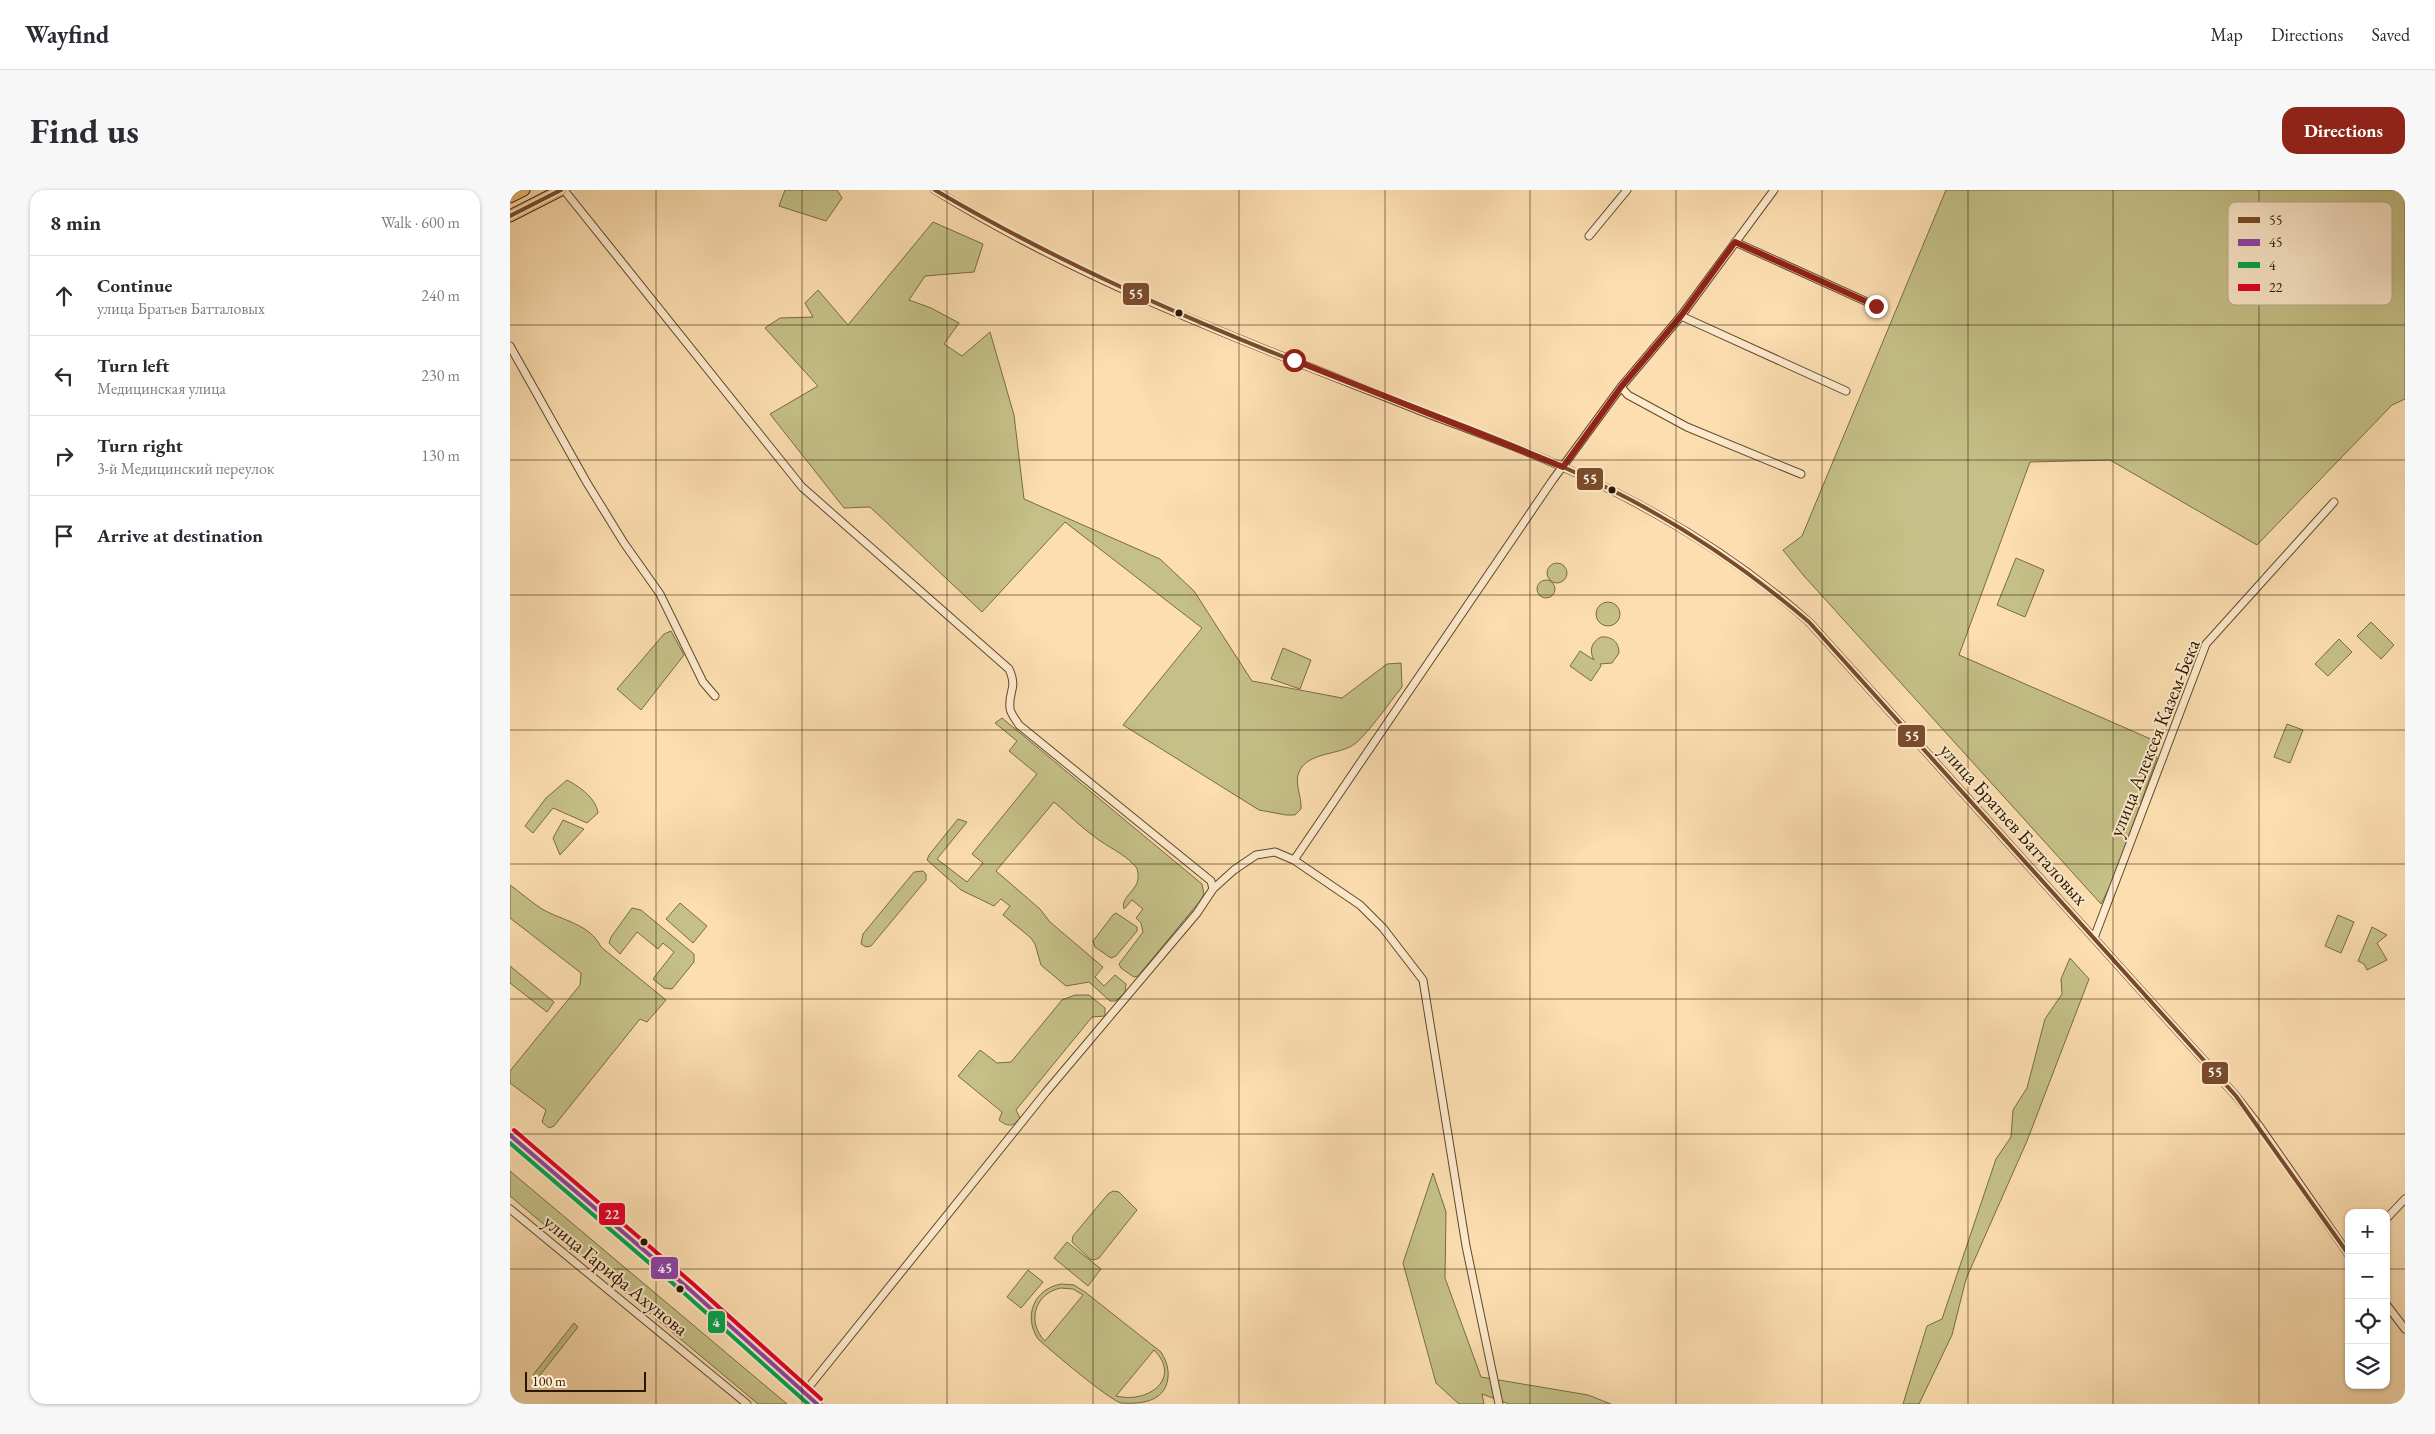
<!DOCTYPE html>
<html lang="en">
<head>
<meta charset="utf-8">
<style>
	body { margin:0; font-family:"EB Garamond",serif; background:#f7f7f7; color:#2b2b33 }
	.controls { position:absolute; right:15px; bottom:15px; display:grid; overflow:hidden; border-radius:10px; box-shadow:0 1px 4px #0004 }
	.controls button { width:45px; height:45px; display:grid; place-items:center; padding:0; border:0; border-bottom:1px solid #e1e1e2; background:#fff; color:#2b2b33; font:25px sans-serif }
	.scale { position:absolute; left:15px; bottom:12px; width:121px; box-sizing:border-box; padding-left:5px; border:2px solid #2c1600; border-top:0; font-size:14px; line-height:18px; white-space:nowrap; color:#2c1600; -webkit-text-stroke:4px #fdeacc; paint-order:stroke }
	.stop { position:absolute; width:15px; height:15px; margin:-11px; border:4px solid #8f2418; border-radius:50%; background:#fff }
	.stop.end { background:#8f2418; border-color:#fff; box-shadow:0 1px 5px #0008 }
	.list { margin:0; padding:0; list-style:none }
	h2 { display:flex; justify-content:space-between; align-items:center; height:65px; margin:0; padding:0 20px; font-size:21px }
	h2 small { font-size:16px; font-weight:400; color:#7c7c81 }
	.list li { display:grid; grid-template-columns:32px 1fr auto; gap:15px; align-items:center; box-sizing:border-box; height:80px; padding:0 20px; border-top:1px solid #e1e1e2 }
	.list b { display:block; font-size:19px; white-space:nowrap }
	.list p { margin:0; font-size:16px; white-space:nowrap; color:#7c7c81 }
	.list em { font-size:16px; font-style:normal; color:#7c7c81 }
	.icon { flex:none; width:28px; height:28px; fill:none; stroke:currentColor; stroke-width:2; stroke-linecap:round; stroke-linejoin:round }
	.map { position:relative; flex:none; width:1895px; height:1214px; overflow:hidden; border-radius:15px }
	header { display:flex; align-items:center; gap:30px; box-sizing:border-box; height:70px; padding:0 25px; background:#fff; border-bottom:1px solid #e1e1e2 }
	header strong { font-size:24px }
	nav { display:flex; gap:28px; margin-inline-start:auto; font-size:18px }
	.intro { display:flex; align-items:center; justify-content:space-between; box-sizing:border-box; height:120px; padding:0 30px }
	h1 { margin:0; font-size:35px }
	.button { padding:12px 22px; border-radius:15px; background:#8f2418; color:#fff; font-size:18px; font-weight:700 }
	main { display:flex; gap:30px; padding:0 30px }
	aside { flex:1; background:#fff; border-radius:15px; box-shadow:0 1px 4px #0004 }
	.map>svg:first-child { display:block }
</style>
</head>
<body>
<header>
<strong>Wayfind</strong>
<nav><a>Map</a><a>Directions</a><a>Saved</a></nav>
</header>
<div class="intro"><h1>Find us</h1><a class="button">Directions</a></div>
<main>
<aside>
<h2>8 min<small>Walk · 600 m</small></h2>
<ul class="list">
<li><svg class="icon" aria-label="ahead" viewBox="0 0 24 24"><path d="M12 20V5M6 11l6-6 6 6"/></svg><div><b>Continue</b><p>улица Братьев Батталовых</p></div><em>240 m</em></li>
<li><svg class="icon" aria-label="left" viewBox="0 0 24 24"><path d="M17 20v-9H6M10 6l-5 5 5 5"/></svg><div><b>Turn left</b><p>Медицинская улица</p></div><em>230 m</em></li>
<li><svg class="icon" aria-label="right" viewBox="0 0 24 24"><path d="M7 20v-9h11M14 6l5 5-5 5"/></svg><div><b>Turn right</b><p>3-й Медицинский переулок</p></div><em>130 m</em></li>
<li><svg class="icon" aria-label="arrive" viewBox="0 0 24 24"><path d="M6 21V4h12l-3 4 3 4H6"/></svg><div><b>Arrive at destination</b></div></li>
</ul>
</aside>
<div class="map">
<svg width="1895" height="1214" viewBox="0 0 1895 1214">
	<rect width="100%" height="100%" fill="#fcdeb0"/>
	<filter id="stains"><feTurbulence type="fractalNoise" baseFrequency=".004" numOctaves="4"/><feColorMatrix values="0 0 0 0 .2 0 0 0 0 .09 0 0 0 0 .02 0 0 0 .5 -.17"/></filter>
	<radialGradient id="worn" r=".72"><stop offset=".6" stop-color="#630" stop-opacity="0"/><stop offset="1" stop-color="#630" stop-opacity=".3"/></radialGradient>
	<!-- green -->
	<path fill="#c5c087" stroke="#786b44" fill-rule="evenodd" d="M 275,0 L 327,0 L 332,8 L 316,31 L 269,16 Z
		M 1436,0 L 1895,0 L 1895,209 L 1882,215 L 1747,355 L 1600,270 L 1520,272 L 1449,465 L 1643,550 L 1647,568 L 1603,690 L 1591,714 L 1294,386 L 1273,360 L 1292,346 Z
		M 423,32 L 473,54 L 464,82 L 415,86 L 399,110 L 421,118 L 449,133 L 434,154 L 452,166 L 480,142 L 504,225 L 514,309 L 650,369 L 684,401 L 742,491 L 832,508 L 877,474 L 891,473 L 892,497 C 880,512 859,542 846,553 C 830,566 798,561 789,582 C 784,593 792,607 791,619 L 785,625 L 776,625 L 749,620 L 613,535 L 692,438 L 555,332 L 472,422 L 360,317 L 334,318 L 260,224 L 308,196 L 255,138 L 270,128 L 303,127 L 295,113 L 308,100 L 338,135 Z
		M 1506,368 L 1534,380 L 1515,427 L 1487,415 Z
		M1037 383a10 10 0 1 1 20 0a10 10 0 1 1-20 0Z
		M1027 399a9 9 0 1 1 18 0a9 9 0 1 1-18 0Z
		M1086 424a12 12 0 1 1 24 0a12 12 0 1 1-24 0Z
		M 1861,432 L 1884,455 L 1871,469 L 1847,446 Z
		M 161,441 L 174,465 L 131,520 L 107,499 L 154,444 Z
		M 1091,447 C 1102,446 1109,452 1109,463 L 1102,473 L 1090,474 L 1091,476 L 1081,491 L 1060,476 L 1070,461 L 1084,470 C 1079,461 1081,452 1091,447 Z
		M 1829,449 L 1842,462 L 1818,486 L 1805,474 Z
		M 773,458 L 801,470 L 790,499 L 761,489 Z
		M 492,528 L 692,694 L 694,704 L 690,711 L 628,786 L 624,787 L 611,778 L 609,774 L 633,742 L 631,733 L 626,728 L 633,719 L 622,710 L 614,719 C 610,706 630,700 628,685 C 628,681 627,677 624,675 C 613,663 598,657 586,648 C 571,637 558,624 544,612 L 486,681 L 530,719 L 540,732 L 593,777 L 585,787 L 594,796 L 605,785 L 616,794 L 615,802 L 606,811 L 600,811 L 579,792 L 556,796 L 531,775 L 525,754 L 521,748 L 493,725 L 500,716 L 491,709 L 484,716 L 451,700 L 417,670 L 419,665 L 448,629 L 457,632 L 427,669 L 457,692 L 473,673 L 462,664 L 527,584 L 499,561 L 507,551 L 485,533 Z
		M 1777,534 L 1793,540 L 1780,573 L 1764,567 Z
		M 57,590 C 70,597 86,608 88,623 L 77,633 L 43,618 L 23,643 L 15,636 L 36,608 Z
		M 53,630 L 74,639 L 50,665 L 43,648 Z
		M 413,681 L 416,684 L 416,690 L 361,756 L 356,757 L 351,754 L 353,744 L 404,682 Z
		M 0,695 C 10,702 21,712 32,719 C 53,731 80,734 91,757 L 156,810 L 137,832 L 130,829 L 44,936 L 39,938 L 32,932 L 36,920 L 0,893 L 0,881 L 70,795 L 71,783 L 0,728 Z
		M 170,713 L 197,736 L 183,753 L 156,729 Z
		M 122,718 L 131,720 L 184,764 L 184,772 L 162,799 L 154,798 L 143,789 L 164,762 L 153,753 L 148,759 L 127,742 L 110,764 L 99,753 L 101,747 Z
		M 606,723 L 627,737 L 627,741 L 606,766 L 601,768 L 585,757 L 583,751 L 603,725 Z
		M 1828,725 L 1844,732 L 1831,763 L 1815,756 Z
		M 1862,737 L 1877,745 L 1867,753 L 1877,770 L 1857,780 L 1854,774 L 1848,771 Z
		M 1560,768 L 1579,789 L 1517,951 L 1456,1089 L 1442,1145 L 1409,1214 L 1393,1214 L 1417,1136 L 1432,1129 L 1486,969 L 1501,947 L 1503,920 L 1517,898 L 1535,829 L 1552,804 L 1551,789 Z
		M 0,776 L 44,812 L 37,822 L 0,793 Z
		M 565,805 L 579,805 L 595,818 L 595,826 L 582,827 L 506,920 L 510,928 C 504,937 497,937 489,930 L 492,922 L 448,886 L 470,860 L 487,873 L 501,872 L 552,810 Z
		M 0,981 L 277,1214 L 248,1214 L 0,1006 Z
		M 923,983 L 936,1022 L 935,1088 L 971,1187 L 1078,1205 L 1101,1214 L 999,1214 L 972,1204 L 974,1214 L 949,1214 L 926,1193 L 893,1073 Z
		M 603,1001 L 609,1002 L 627,1020 L 589,1068 L 584,1070 L 580,1069 L 562,1052 L 563,1046 L 598,1004 Z
		M 557,1052 L 591,1079 L 578,1096 L 544,1068 Z
		M 518,1080 L 533,1092 L 511,1118 L 497,1107 Z
		M 551,1094 L 564,1095 L 575,1102 L 651,1162 C 658,1173 661,1186 655,1198 C 647,1213 627,1214 611,1213 C 598,1209 540,1160 528,1149 C 513,1126 524,1099 551,1094 ZM 551,1098 L 563,1099 L 573,1105 L 535,1151 C 516,1132 525,1103 551,1098 ZM 644,1160 C 672,1188 639,1214 606,1206 Z
		M 64,1133 L 68,1137 L 27,1189 L 23,1185 Z"/>
	<g fill="none" stroke-linecap="round" stroke-linejoin="round">
		<!-- minor casing -->
		<g stroke="#60482c" stroke-width="9">
			<path id="minor" d="M 54,0 L 292,297 L 499,479 C 508,499 498,501 500,518 C 500,523 506,530 509,535 L 701,691 L 703,699
				M 425,0 C 576,94 744,155 908,220 C 957,239 1007,256 1055,278 C 1144,318 1226,367 1299,432 L 1726,906 L 1750,937 L 1839,1065
				M 1079,46 L 1117,0
				M 1225,52 L 1366,116
				M 1171,126 L 1336,201
				M 0,156 L 77,293 L 114,353 L 150,404 L 193,492 L 205,506
				M 1111,197 L 1118,205 L 1177,237 L 1291,284
				M 784,670 L 1042,291 L 1111,197 L 1171,126 L 1264,0
				M 1584,748 L 1696,454 L 1824,312
				M 0,1019 L 237,1214
				M 1876,1029 L 1895,1009
				M 1876,1114 L 1895,1139
				M 294,1203 L 536,902 L 687,723 L 703,699 L 724,680 L 746,665 L 765,662 L 784,670 L 850,715 L 873,738 L 913,790 L 956,1056 L 989,1214"/>
		</g>
		<!-- tertiary casing -->
		<g stroke="#60482c" stroke-width="11">
			<path id="tertiary" d="M 0,945 L 178,1098 L 307,1214"/>
		</g>
		<!-- primary casing -->
		<g stroke="#2c1600" stroke-width="13">
			<path id="primary" d="M 0,7 L 14,0
				M 0,26 L 51,0"/>
		</g>
		<!-- minor -->
		<use href="#minor" stroke="#fdeacc" stroke-width="7"/>
		<!-- tertiary -->
		<use href="#tertiary" stroke="#fdeacc" stroke-width="9"/>
		<!-- primary -->
		<use href="#primary" stroke="#eebf78" stroke-width="11"/>
		<!-- bus-1 casing -->
		<g stroke="#fdeacc" stroke-width="8">
			<path id="bus-1" d="M 425,0 C 540,68 660,122 784,171 C 897,216 1014,253 1121,310 C 1185,344 1244,385 1299,432 L 1726,906 L 1839,1065
				M 0,26 L 51,0"/>
		</g>
		<!-- bus-2 casing -->
		<g stroke="#fdeacc" stroke-width="8">
			<path id="bus-2" d="M 0,945 L 178,1098 L 307,1214"/>
		</g>
		<!-- bus-3 casing -->
		<g stroke="#fdeacc" stroke-width="8">
			<path id="bus-3" d="M 0,953 L 174,1103 L 298,1214"/>
		</g>
		<!-- bus-4 casing -->
		<g stroke="#fdeacc" stroke-width="8">
			<path id="bus-4" d="M 4,940 L 182,1093 L 311,1209"/>
		</g>
		<!-- bus-1 -->
		<use href="#bus-1" stroke="#7a4b2a" stroke-width="4"/>
		<!-- bus-2 -->
		<use href="#bus-2" stroke="#8e44ad" stroke-width="4"/>
		<!-- bus-3 -->
		<use href="#bus-3" stroke="#00a651" stroke-width="4"/>
		<!-- bus-4 -->
		<use href="#bus-4" stroke="#e4002b" stroke-width="4"/>
	</g>
	<g fill="none" stroke-linecap="round" stroke-linejoin="round">
		<!-- route -->
		<path stroke="#8f2418" stroke-width="6" d="M 784,170 L 1053,277 L 1111,197 L 1171,126 L 1225,52 L 1366,116"/>
	</g>
	<!-- grid -->
	<path fill="none" stroke="#2c1600" stroke-width="1" stroke-opacity="0.55" d="M 146,0 L 146,1214M 292,0 L 292,1214M 437,0 L 437,1214M 583,0 L 583,1214M 729,0 L 729,1214M 875,0 L 875,1214M 1020,0 L 1020,1214M 1166,0 L 1166,1214M 1312,0 L 1312,1214M 1458,0 L 1458,1214M 1603,0 L 1603,1214M 1749,0 L 1749,1214M 0,135 L 1895,135M 0,270 L 1895,270M 0,405 L 1895,405M 0,540 L 1895,540M 0,674 L 1895,674M 0,809 L 1895,809M 0,944 L 1895,944M 0,1079 L 1839,1079M 1876,1079 L 1895,1079"/>
	<!-- markers -->
	<g fill="#2c1600" stroke="#fdeacc" stroke-width="2">
		<circle cx="669" cy="123" r="4.5"/>
		<circle cx="1102" cy="300" r="4.5"/>
		<circle cx="134" cy="1052" r="4.5"/>
		<circle cx="170" cy="1099" r="4.5"/>
	</g>
	<g text-anchor="middle" stroke-width="4" stroke-linejoin="round" paint-order="stroke">
		<!-- street labels -->
		<g font-size="20" fill="#2c1600" stroke="#fdeacc">
			<text transform="translate(1644 548) rotate(-68)" y="7">улица Алексея Казем-Бека</text>
			<text transform="translate(1504 634) rotate(48)" y="7">улица Братьев Батталовых</text>
			<text transform="translate(106 1085) rotate(39)" y="7">улица Гарифа Ахунова</text>
		</g>
	</g>
	<!-- legend -->
	<rect x="1718" y="12" width="164" height="103" rx="8" fill="#fdeacc" stroke="#beaa8f" stroke-width="1"/>
	<rect x="1728" y="27" width="22" height="6" fill="#7a4b2a"/>
	<rect x="1728" y="49" width="22" height="7" fill="#8e44ad"/>
	<rect x="1728" y="72" width="22" height="6" fill="#00a651"/>
	<rect x="1728" y="94" width="22" height="7" fill="#e4002b"/>
	<g font-size="14" fill="#2c1600">
		<text x="1759" y="35">55</text>
		<text x="1759" y="57">45</text>
		<text x="1759" y="80">4</text>
		<text x="1759" y="102">22</text>
	</g>
	<g stroke="#fdeacc" stroke-width="2">
		<rect x="612" y="92" width="28" height="24" rx="5" fill="#7a4b2a"/>
		<rect x="1066" y="277" width="28" height="24" rx="5" fill="#7a4b2a"/>
		<rect x="1387" y="534" width="29" height="24" rx="5" fill="#7a4b2a"/>
		<rect x="1691" y="871" width="28" height="24" rx="5" fill="#7a4b2a"/>
		<rect x="88" y="1012" width="28" height="24" rx="5" fill="#e4002b"/>
		<rect x="140" y="1066" width="29" height="24" rx="5" fill="#8e44ad"/>
		<rect x="197" y="1120" width="19" height="24" rx="5" fill="#00a651"/>
	</g>
	<g font-size="14" text-anchor="middle" font-weight="bold" fill="#fff">
		<text x="626" y="109">55</text>
		<text x="1080" y="294">55</text>
		<text x="1402" y="551">55</text>
		<text x="1705" y="887">55</text>
		<text x="102" y="1029">22</text>
		<text x="155" y="1083">45</text>
		<text x="206" y="1137">4</text>
	</g>
	<rect width="100%" height="100%" filter="url(#stains)"/>
	<rect width="100%" height="100%" fill="url(#worn)"/>
</svg>
<div class="controls">
<button>+</button>
<button>−</button>
<button><svg class="icon" aria-label="locate" viewBox="0 0 24 24"><circle cx="12" cy="12" r="6"/><path d="M12 2v4M12 18v4M2 12h4M18 12h4"/></svg></button>
<button><svg class="icon" aria-label="layers" viewBox="0 0 24 24"><path d="M12 4l9 5-9 5-9-5zM3 14l9 5 9-5"/></svg></button>
</div>
<div class="scale">100 m</div>
<div class="stop" style="left:784px;top:170px"></div>
<div class="stop end" style="left:1366px;top:116px"></div>
</div>
</main>
</body>
</html>
